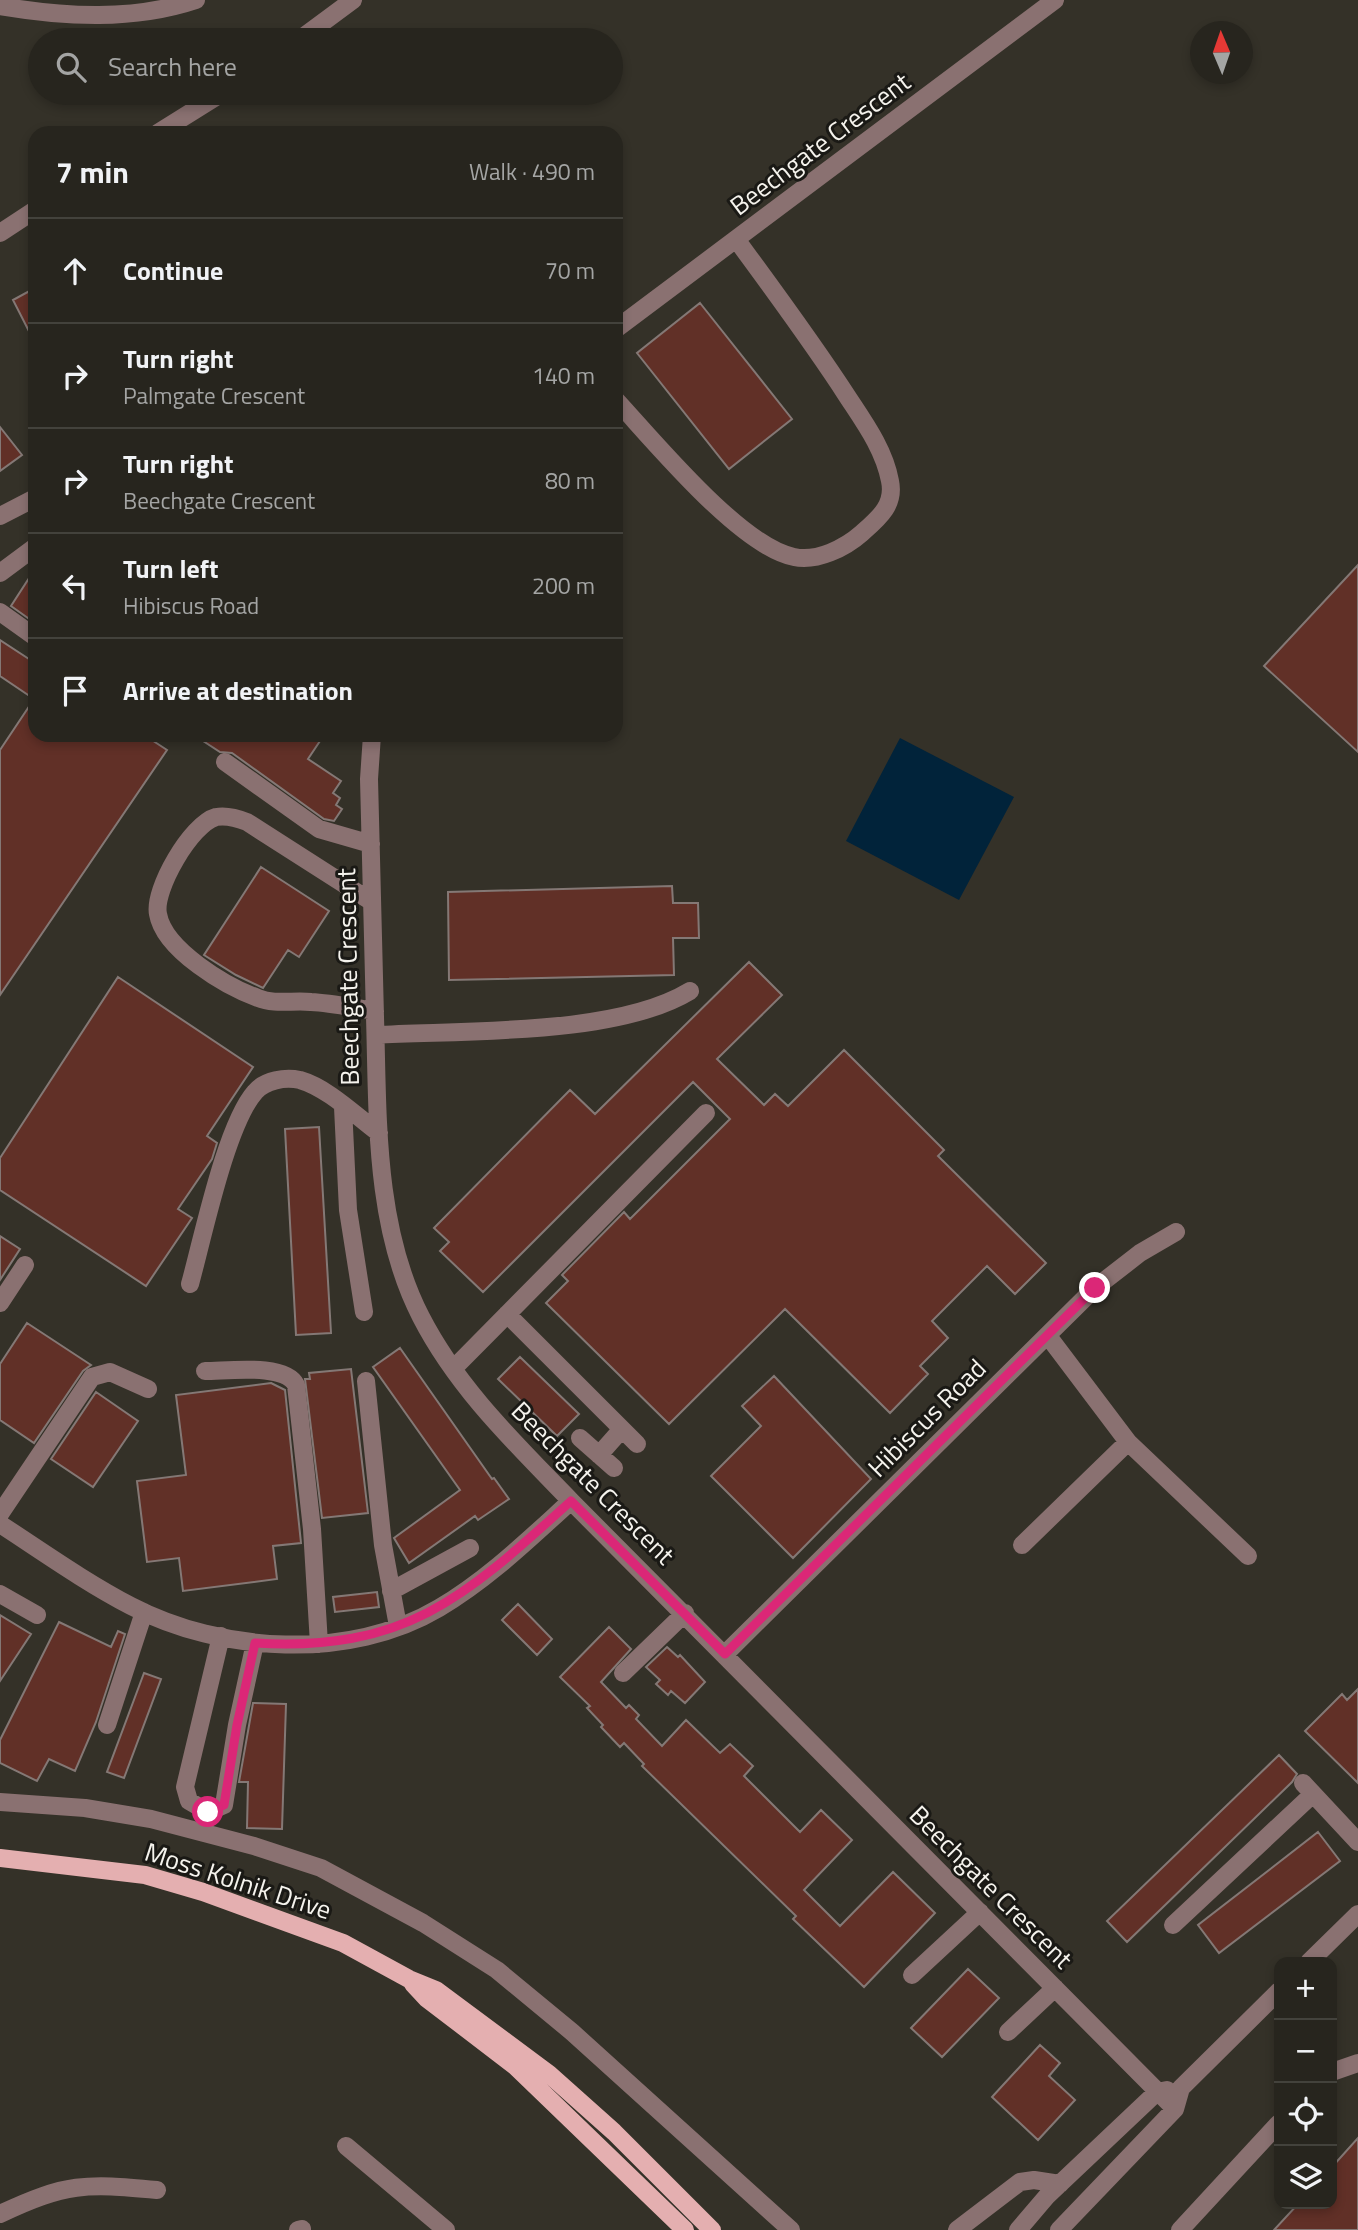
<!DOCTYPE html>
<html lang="en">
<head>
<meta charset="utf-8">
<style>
	body { margin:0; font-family:"Titillium Web",sans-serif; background:#33312b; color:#f1f3f6 }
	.controls { position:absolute; right:21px; bottom:21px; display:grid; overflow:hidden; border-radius:14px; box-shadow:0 4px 10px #0003 }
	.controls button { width:63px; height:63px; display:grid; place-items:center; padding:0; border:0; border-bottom:2px solid #43423c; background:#27251e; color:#f1f3f6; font:35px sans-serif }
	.compass { position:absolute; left:1190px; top:21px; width:63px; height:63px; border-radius:50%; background:#27251e; box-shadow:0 4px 10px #0003; rotate:358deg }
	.stop { position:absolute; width:21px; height:21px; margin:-16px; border:5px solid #db2777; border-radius:50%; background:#fff }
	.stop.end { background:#db2777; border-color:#fff; box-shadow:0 2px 7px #0008 }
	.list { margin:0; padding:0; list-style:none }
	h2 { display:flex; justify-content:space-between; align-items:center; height:91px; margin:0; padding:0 28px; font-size:30px }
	h2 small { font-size:23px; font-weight:400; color:#a4a5a4 }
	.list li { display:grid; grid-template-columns:46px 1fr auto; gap:21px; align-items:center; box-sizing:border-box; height:105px; padding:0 28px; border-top:2px solid #43423c }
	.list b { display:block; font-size:26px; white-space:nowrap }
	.list p { margin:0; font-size:23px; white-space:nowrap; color:#a4a5a4 }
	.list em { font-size:23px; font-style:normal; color:#a4a5a4 }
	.icon { flex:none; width:38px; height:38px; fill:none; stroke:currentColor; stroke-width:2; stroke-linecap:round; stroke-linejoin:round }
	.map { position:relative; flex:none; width:1358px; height:2230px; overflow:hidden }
	.search { position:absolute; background:#27251e; box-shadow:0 4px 10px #0003; left:28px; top:28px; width:595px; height:77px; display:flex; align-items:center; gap:18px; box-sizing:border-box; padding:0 24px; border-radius:38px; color:#a4a5a4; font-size:26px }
	.panel { position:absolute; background:#27251e; box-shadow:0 4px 10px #0003; left:28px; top:126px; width:595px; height:616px; border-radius:21px }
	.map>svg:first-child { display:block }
</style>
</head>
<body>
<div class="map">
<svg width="1358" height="2230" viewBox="0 0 1358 2230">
	<rect width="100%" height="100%" fill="#343128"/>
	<!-- water -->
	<path fill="#01233a" d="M 900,738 L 1014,797 L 959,900 L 846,841 Z"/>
	<!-- building -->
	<path fill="#613027" stroke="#847875" stroke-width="2" d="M 35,288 L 35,343 L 13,300 Z
		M 700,303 L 792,419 L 729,469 L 637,353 Z
		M 0,427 L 22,455 L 0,471 Z
		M 1358,565 L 1358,752 L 1264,666 Z
		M 35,569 L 35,623 L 11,606 Z
		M 0,640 L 35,663 L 35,735 L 144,735 L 167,750 L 0,995 L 0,750 L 34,699 L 0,676 Z
		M 194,735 L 324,735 L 308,759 L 341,781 L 333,793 L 340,798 L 336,805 L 342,809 L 334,821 L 324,819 L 232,753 L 220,752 Z
		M 261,867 L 329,911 L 299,957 L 288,950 L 263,988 L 236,975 L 204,955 Z
		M 672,886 L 673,903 L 698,903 L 699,938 L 673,938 L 674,975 L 449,980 L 448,892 Z
		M 749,962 L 782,995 L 717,1059 L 764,1105 L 775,1094 L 788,1106 L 844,1050 L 944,1150 L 938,1156 L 1046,1263 L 1015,1294 L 987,1266 L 932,1321 L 948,1338 L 920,1366 L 928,1374 L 890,1413 L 785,1309 L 669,1424 L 546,1303 L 568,1281 L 562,1275 L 624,1212 L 630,1219 L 730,1119 L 693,1082 L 483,1292 L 440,1251 L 449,1242 L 434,1228 L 570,1090 L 595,1114 Z
		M 118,977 L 253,1067 L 207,1136 L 217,1143 L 212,1159 L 178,1209 L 192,1218 L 146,1286 L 0,1190 L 0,1158 Z
		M 319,1127 L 331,1333 L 296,1335 L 285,1129 Z
		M 0,1236 L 20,1249 L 0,1280 Z
		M 27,1323 L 91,1365 L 83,1371 L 34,1443 L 0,1420 L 0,1364 Z
		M 400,1348 L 492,1479 L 494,1478 L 509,1499 L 478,1520 L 475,1516 L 409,1563 L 394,1538 L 460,1490 L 373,1367 Z
		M 520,1357 L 579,1414 L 557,1436 L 498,1379 Z
		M 351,1369 L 368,1513 L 322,1518 L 305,1379 L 310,1379 L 309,1373 Z
		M 774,1376 L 871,1479 L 793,1558 L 711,1476 L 761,1426 L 742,1406 Z
		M 271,1383 L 285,1390 L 301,1543 L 273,1546 L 277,1579 L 183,1591 L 179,1558 L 147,1562 L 137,1481 L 186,1475 L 176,1395 Z
		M 96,1392 L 138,1421 L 93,1487 L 51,1459 Z
		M 377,1592 L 379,1607 L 335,1612 L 333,1597 Z
		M 518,1604 L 552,1639 L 537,1655 L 502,1620 Z
		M 0,1615 L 31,1634 L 0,1681 Z
		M 59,1622 L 111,1647 L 118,1631 L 125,1634 L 96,1722 L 75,1771 L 49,1759 L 37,1781 L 0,1763 L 0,1740 Z
		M 609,1627 L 631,1649 L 601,1682 L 626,1708 L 629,1705 L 639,1715 L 636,1719 L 662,1746 L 686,1720 L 720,1753 L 730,1744 L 753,1766 L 744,1776 L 800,1832 L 821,1810 L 852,1840 L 804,1890 L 840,1926 L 893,1872 L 935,1913 L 864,1987 L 793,1919 L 796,1916 L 642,1766 L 644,1764 L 624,1743 L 620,1747 L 601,1727 L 603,1725 L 587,1708 L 590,1706 L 560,1677 Z
		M 667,1647 L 678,1657 L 680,1655 L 705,1682 L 685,1703 L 671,1691 L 668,1695 L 656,1684 L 660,1680 L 646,1667 Z
		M 144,1673 L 161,1679 L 124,1778 L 107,1772 Z
		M 1358,1689 L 1358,1783 L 1305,1731 L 1342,1694 L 1347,1700 Z
		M 253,1703 L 286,1704 L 282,1829 L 247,1828 L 248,1782 L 239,1782 Z
		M 1279,1755 L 1297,1774 L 1292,1782 L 1127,1942 L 1107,1921 Z
		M 1318,1832 L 1340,1861 L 1219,1953 L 1198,1925 Z
		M 968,1969 L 999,1998 L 942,2057 L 911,2028 Z
		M 1040,2045 L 1060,2063 L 1049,2076 L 1075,2100 L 1038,2140 L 992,2097 Z
		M 1358,2138 L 1358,2230 L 1274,2230 L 1298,2204 L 1332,2204 L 1332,2167 Z"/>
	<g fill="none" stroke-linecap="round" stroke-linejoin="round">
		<!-- minor -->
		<path stroke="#8a7171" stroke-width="18" d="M 0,6 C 65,17 133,21 196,0
			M 299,40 L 353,0
			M 158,133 L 222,93
			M 0,233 L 35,210
			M 616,329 L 1055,0
			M 616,400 C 654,441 741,547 794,557 C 817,562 845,548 862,533 C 879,518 895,505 890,481 C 884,449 864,422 847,396 C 812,342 774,291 736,239
			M 0,516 L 35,498
			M 0,573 L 35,547
			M 0,612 L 35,637
			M 372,735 L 369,779 C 371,858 373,937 375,1017 C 378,1116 374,1226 421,1317 C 458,1389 516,1444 571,1501 L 1175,2109
			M 225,762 L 319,829 L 371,844
			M 372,902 L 247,822 C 237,818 227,815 216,817 C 191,824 153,890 158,914 C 164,950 227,987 258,998 C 275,1005 293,1000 311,1002 C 332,1003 354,1008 375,1011
			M 376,1035 C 464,1030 616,1036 690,991
			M 343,1107 L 348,1210 L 364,1312
			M 190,1284 C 203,1237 226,1125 255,1092 C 265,1080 285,1077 300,1080 C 328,1088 356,1116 379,1133
			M 0,1303 L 25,1265
			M 507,1314 L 637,1444
			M 1048,1336 L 1128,1442 L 1248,1556
			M 453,1369 L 706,1113
			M 205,1371 C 228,1371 285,1363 296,1385 L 312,1529 L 319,1644
			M 366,1381 L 383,1545 L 398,1626
			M 580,1438 L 614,1468
			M 599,1455 L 622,1429
			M 0,1514 L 92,1377 L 110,1372 L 148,1389
			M 0,1524 C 43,1552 85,1582 131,1606 C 221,1653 350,1661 439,1608 C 488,1579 528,1540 571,1501
			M 1022,1545 L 1128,1442
			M 391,1591 L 470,1548
			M 0,1594 L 37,1615
			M 221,1636 L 185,1787 L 189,1801 L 208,1812 L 224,1805 L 237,1725 L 255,1643
			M 725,1654 L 1095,1288 L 1140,1253 L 1176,1232
			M 623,1673 L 685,1613
			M 107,1725 L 144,1612
			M 1303,1783 L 1358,1842
			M 0,1802 L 85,1808 L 151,1819 L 254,1846 L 321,1868 L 423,1923 L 497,1970 L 572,2032 L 791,2230
			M 1173,1925 L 1313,1794
			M 1309,1962 L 1358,1914
			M 912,1975 L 980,1912
			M 1008,2032 L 1055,1988
			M 1332,2072 L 1358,2063
			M 346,2146 L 446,2230
			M 0,2214 C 66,2183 85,2183 157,2190
			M 298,2230 L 302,2229
			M 957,2230 L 1020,2182 L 1034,2180 L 1060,2184
			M 1018,2230 L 1047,2196 L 1157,2092 L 1167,2090
			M 1059,2230 L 1175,2109 L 1181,2088 L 1279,1991
			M 1180,2230 L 1279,2123"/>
		<!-- major -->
		<path stroke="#e4afb0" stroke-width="18" d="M 0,1858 L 145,1875 L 203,1892 L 343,1943 L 409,1979 L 436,1990 L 549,2074 L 614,2132 L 712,2230
			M 413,1984 L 426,1998 L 515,2066 L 685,2230"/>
	</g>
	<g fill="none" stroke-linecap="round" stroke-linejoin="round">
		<!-- route -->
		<path stroke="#db2777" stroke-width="9" d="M 208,1812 L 224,1805 L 237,1725 L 255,1643 C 406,1652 465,1597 571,1501 L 725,1654 L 1095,1288"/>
	</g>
	<g text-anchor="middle" stroke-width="6" stroke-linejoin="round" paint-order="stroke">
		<!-- street labels -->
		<g font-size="26" fill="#f5f3ed" stroke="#1a1915">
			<text transform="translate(820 144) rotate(-37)" y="9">Beechgate Crescent</text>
			<text transform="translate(348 977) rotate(-91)" y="9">Beechgate Crescent</text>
			<text transform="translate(927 1418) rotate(-45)" y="9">Hibiscus Road</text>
			<text transform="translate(593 1483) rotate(45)" y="9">Beechgate Crescent</text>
			<text transform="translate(238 1881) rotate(18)" y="9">Moss Kolnik Drive</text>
			<text transform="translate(991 1887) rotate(45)" y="9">Beechgate Crescent</text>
		</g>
	</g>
</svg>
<div class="controls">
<button>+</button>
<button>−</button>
<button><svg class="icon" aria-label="locate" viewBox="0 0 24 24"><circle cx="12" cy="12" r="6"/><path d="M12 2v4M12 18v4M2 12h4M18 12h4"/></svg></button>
<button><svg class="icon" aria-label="layers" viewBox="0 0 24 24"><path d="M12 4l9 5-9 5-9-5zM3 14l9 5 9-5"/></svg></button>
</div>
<svg class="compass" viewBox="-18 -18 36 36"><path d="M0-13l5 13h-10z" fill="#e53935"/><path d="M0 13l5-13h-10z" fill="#a4a5a4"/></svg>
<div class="stop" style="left:208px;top:1812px"></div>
<div class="stop end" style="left:1095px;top:1288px"></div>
<div class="search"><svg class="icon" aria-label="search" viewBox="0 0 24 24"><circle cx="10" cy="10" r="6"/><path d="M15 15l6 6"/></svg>Search here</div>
<section class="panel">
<h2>7 min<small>Walk · 490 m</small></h2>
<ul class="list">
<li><svg class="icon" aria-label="ahead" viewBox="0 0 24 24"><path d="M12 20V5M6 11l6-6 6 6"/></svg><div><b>Continue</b></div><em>70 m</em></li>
<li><svg class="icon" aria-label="right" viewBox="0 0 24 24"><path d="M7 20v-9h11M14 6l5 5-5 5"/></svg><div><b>Turn right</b><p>Palmgate Crescent</p></div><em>140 m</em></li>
<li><svg class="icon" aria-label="right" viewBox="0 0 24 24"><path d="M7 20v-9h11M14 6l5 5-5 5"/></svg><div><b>Turn right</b><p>Beechgate Crescent</p></div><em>80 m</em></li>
<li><svg class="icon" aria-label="left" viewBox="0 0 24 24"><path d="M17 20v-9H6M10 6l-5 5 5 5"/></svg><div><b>Turn left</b><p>Hibiscus Road</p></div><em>200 m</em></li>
<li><svg class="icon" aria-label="arrive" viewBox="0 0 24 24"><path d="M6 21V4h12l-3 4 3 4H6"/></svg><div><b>Arrive at destination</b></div></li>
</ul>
</section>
</div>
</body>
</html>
